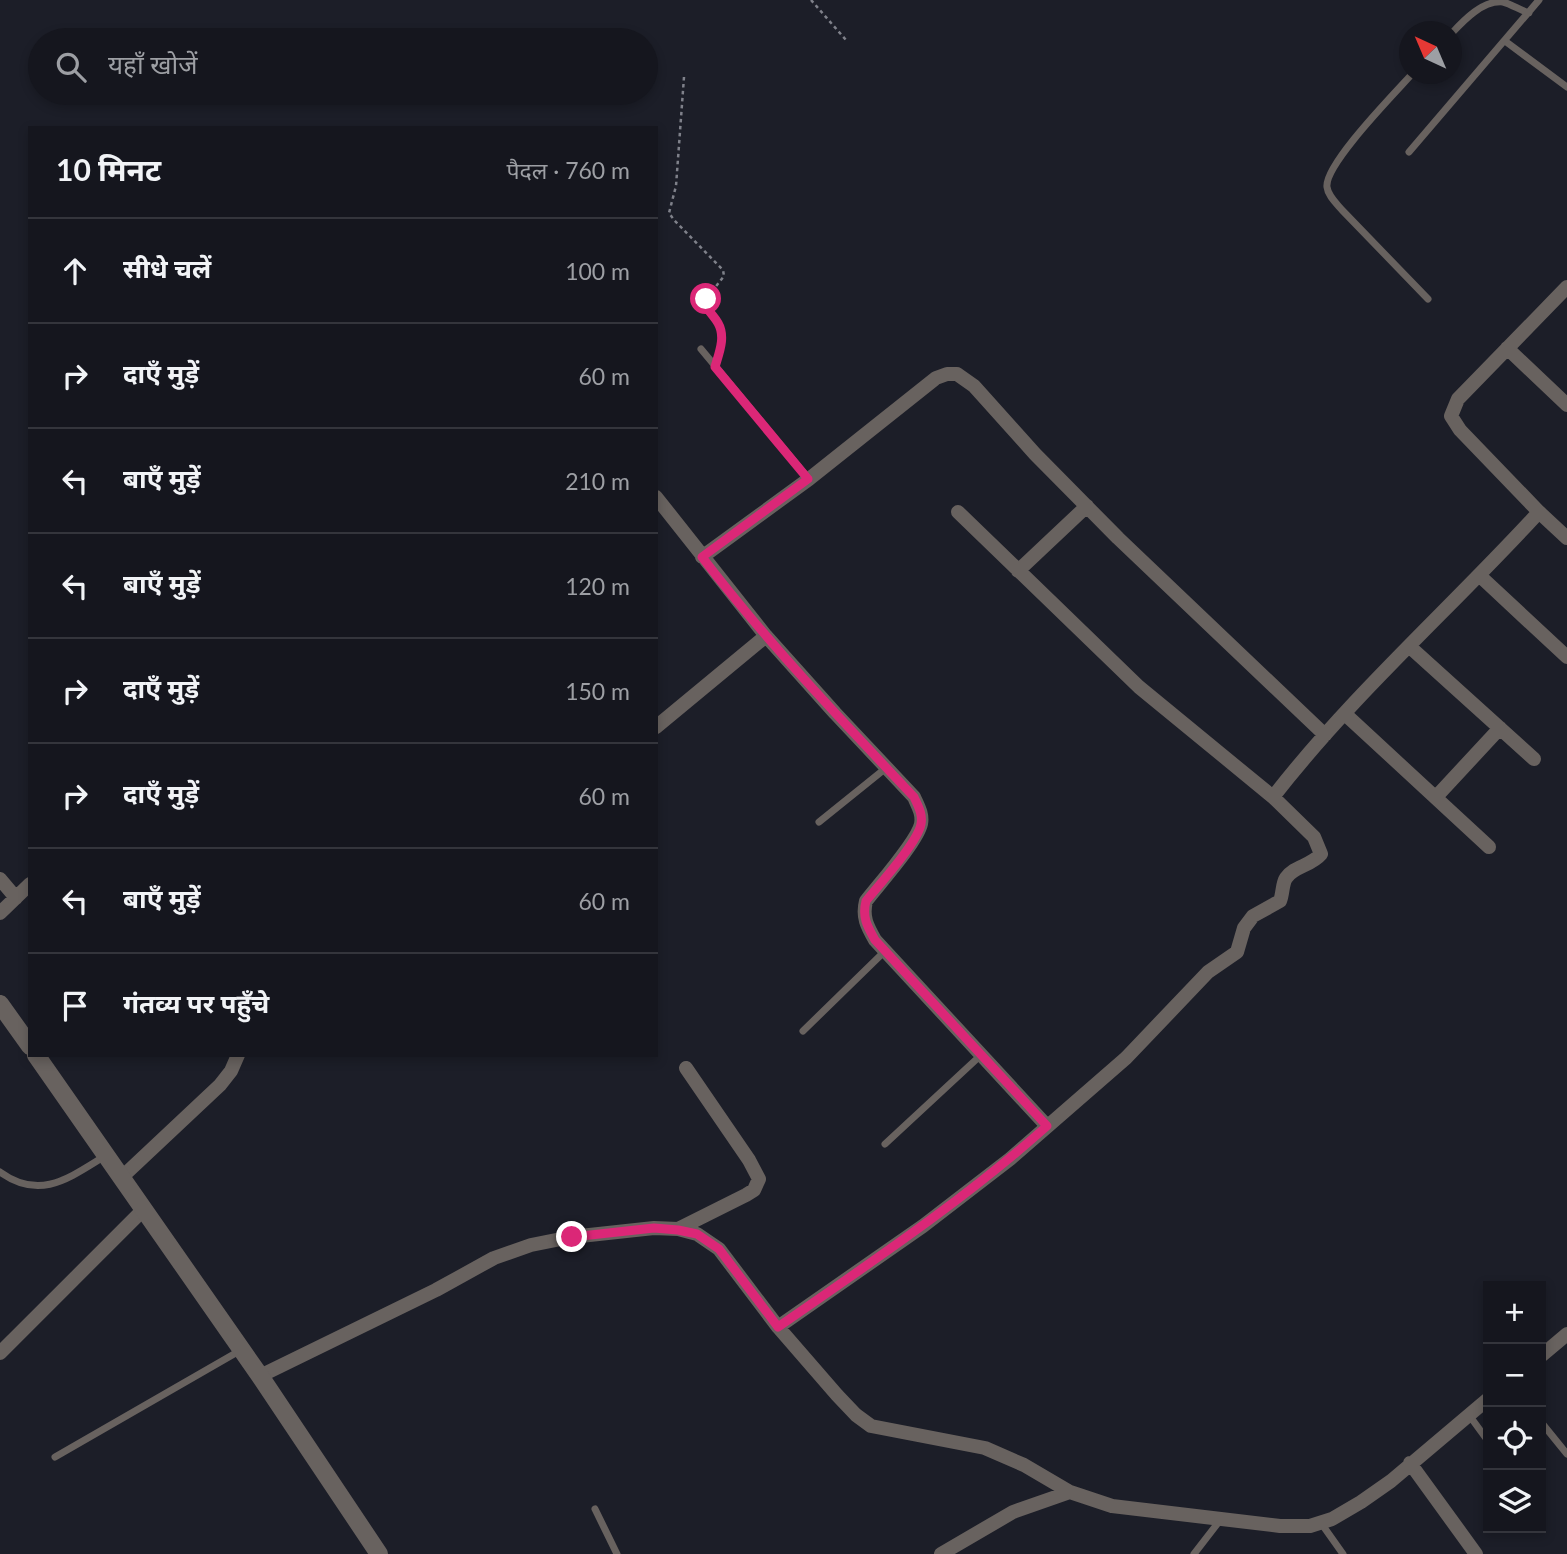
<!DOCTYPE html>
<html lang="hi">
<head>
<meta charset="utf-8">
<style>
	body { margin:0; font-family:Lato,"Noto Sans Devanagari",sans-serif; background:#1e1f27; color:#f1f3f6 }
	.controls { position:absolute; right:21px; bottom:21px; display:grid; overflow:hidden; border-radius:0px; box-shadow:0 4px 10px #0003 }
	.controls button { width:63px; height:63px; display:grid; place-items:center; padding:0; border:0; border-bottom:2px solid #34353c; background:#15161e; color:#f1f3f6; font:35px sans-serif }
	.compass { position:absolute; left:1399px; top:21px; width:63px; height:63px; border-radius:50%; background:#15161e; box-shadow:0 4px 10px #0003; rotate:316deg }
	.stop { position:absolute; width:21px; height:21px; margin:-16px; border:5px solid #db2777; border-radius:50%; background:#fff }
	.stop.end { background:#db2777; border-color:#fff; box-shadow:0 2px 7px #0008 }
	.list { margin:0; padding:0; list-style:none }
	h2 { display:flex; justify-content:space-between; align-items:center; height:91px; margin:0; padding:0 28px; font-size:30px }
	h2 small { font-size:23px; font-weight:400; color:#9d9fa4 }
	.list li { display:grid; grid-template-columns:46px 1fr auto; gap:21px; align-items:center; box-sizing:border-box; height:105px; padding:0 28px; border-top:2px solid #34353c }
	.list b { display:block; font-size:26px; white-space:nowrap }
	.list em { font-size:23px; font-style:normal; color:#9d9fa4 }
	.icon { flex:none; width:38px; height:38px; fill:none; stroke:currentColor; stroke-width:2; stroke-linecap:round; stroke-linejoin:round }
	.map { position:relative; flex:none; width:1567px; height:1554px; overflow:hidden }
	.search { position:absolute; background:#15161e; box-shadow:0 4px 10px #0003; left:28px; top:28px; width:630px; height:77px; display:flex; align-items:center; gap:18px; box-sizing:border-box; padding:0 24px; border-radius:38px; color:#9d9fa4; font-size:26px }
	.panel { position:absolute; background:#15161e; box-shadow:0 4px 10px #0003; left:28px; top:126px; width:630px; height:931px; border-radius:0px }
	.map>svg:first-child { display:block }
</style>
</head>
<body>
<div class="map">
<svg width="1567" height="1554" viewBox="0 0 1567 1554">
	<rect width="100%" height="100%" fill="#1c1e28"/>
	<g fill="none" stroke-linecap="round" stroke-linejoin="round">
		<!-- path -->
		<path stroke="#7f818a" stroke-width="2.5" stroke-dasharray="3.5 3.5" stroke-linecap="butt" d="M 811,0 L 846,40
			M 684,77 L 676,186 L 669,213 L 674,220 L 723,270 L 724,276 L 706,299 L 705,304 L 721,331 L 722,342 L 719,354"/>
		<!-- service -->
		<path stroke="#68625f" stroke-width="7" d="M 1452,33 C 1464,20 1483,0 1503,2 C 1511,4 1520,10 1529,13
			M 1505,41 L 1567,87
			M 1412,74 C 1395,93 1324,165 1327,187 C 1328,196 1336,203 1342,210 L 1428,299
			M 1409,152 L 1539,0
			M 701,349 L 809,479
			M 819,822 L 886,768
			M 803,1031 L 885,951
			M 885,1144 L 981,1055
			M 0,1172 C 40,1201 69,1178 105,1156
			M 1469,1415 L 1488,1441
			M 1541,1422 L 1567,1454
			M 55,1457 L 241,1350
			M 595,1509 L 617,1554
			M 1321,1523 L 1343,1554
			M 1194,1554 L 1221,1519"/>
		<!-- minor -->
		<path stroke="#68625f" stroke-width="14" d="M 1507,348 L 1567,405
			M 656,497 L 766,636 L 835,713 L 914,797 C 918,806 923,814 921,824 C 917,842 879,884 866,901 C 862,917 867,926 875,940 L 1047,1126
			M 1539,512 L 1567,538
			M 702,557 L 809,479 L 936,378 L 947,374 L 957,374 L 974,386 L 1035,454 L 1118,538 L 1325,735
			M 1018,571 L 1087,506
			M 1480,576 L 1567,657
			M 1410,647 L 1534,759
			M 1345,714 L 1489,847
			M 656,727 L 766,636
			M 1273,797 C 1353,694 1452,607 1539,512 L 1460,430 L 1451,416 L 1458,399 L 1567,287
			M 1436,797 L 1500,728
			M 0,879 L 16,898
			M 0,913 L 30,884
			M 121,1178 L 220,1085 L 231,1071 L 238,1055
			M 678,1229 L 746,1195 L 754,1190 L 759,1179 L 749,1160 L 686,1068
			M 778,1327 L 923,1226 L 1010,1159 L 1126,1058 L 1208,972 L 1237,952 L 1244,928 L 1253,916 L 1280,901 C 1283,894 1282,884 1286,878 C 1294,866 1311,866 1321,854 L 1314,837 L 1273,797 L 1139,687 L 958,512
			M 0,1353 L 144,1209
			M 1541,1356 L 1567,1334
			M 260,1376 L 436,1290 L 494,1258 L 531,1245 L 571,1237 L 654,1228 L 678,1229 L 697,1234 L 719,1249 L 778,1327 L 837,1395 L 856,1415 L 871,1426 L 985,1448 L 1024,1465 L 1070,1492 L 1112,1506 L 1280,1526 L 1310,1526 L 1332,1519 L 1361,1502 L 1391,1481 L 1488,1399
			M 1410,1463 L 1476,1554
			M 941,1554 L 1013,1512 L 1070,1492"/>
		<!-- tertiary -->
		<path stroke="#68625f" stroke-width="18" d="M 0,1004 L 30,1046
			M 36,1055 L 260,1376 L 379,1554"/>
	</g>
	<g fill="none" stroke-linecap="round" stroke-linejoin="round">
		<!-- route -->
		<path stroke="#db2777" stroke-width="9" d="M 572,1237 L 654,1228 L 678,1230 L 697,1234 L 719,1249 L 778,1327 C 870,1263 963,1201 1047,1126 L 875,940 C 867,926 862,917 866,901 C 879,885 918,842 921,824 C 923,814 918,806 914,797 C 841,720 767,642 702,557 L 808,479 L 715,367 C 719,353 726,337 718,323 C 713,314 705,310 706,299"/>
	</g>
</svg>
<div class="controls">
<button>+</button>
<button>−</button>
<button><svg class="icon" aria-label="locate" viewBox="0 0 24 24"><circle cx="12" cy="12" r="6"/><path d="M12 2v4M12 18v4M2 12h4M18 12h4"/></svg></button>
<button><svg class="icon" aria-label="layers" viewBox="0 0 24 24"><path d="M12 4l9 5-9 5-9-5zM3 14l9 5 9-5"/></svg></button>
</div>
<svg class="compass" viewBox="-18 -18 36 36"><path d="M0-13l5 13h-10z" fill="#e53935"/><path d="M0 13l5-13h-10z" fill="#9d9fa4"/></svg>
<div class="stop" style="left:706px;top:299px"></div>
<div class="stop end" style="left:572px;top:1237px"></div>
<div class="search"><svg class="icon" aria-label="search" viewBox="0 0 24 24"><circle cx="10" cy="10" r="6"/><path d="M15 15l6 6"/></svg>यहाँ खोजें</div>
<section class="panel">
<h2>10 मिनट<small>पैदल · 760 m</small></h2>
<ul class="list">
<li><svg class="icon" aria-label="ahead" viewBox="0 0 24 24"><path d="M12 20V5M6 11l6-6 6 6"/></svg><div><b>सीधे चलें</b></div><em>100 m</em></li>
<li><svg class="icon" aria-label="right" viewBox="0 0 24 24"><path d="M7 20v-9h11M14 6l5 5-5 5"/></svg><div><b>दाएँ मुड़ें</b></div><em>60 m</em></li>
<li><svg class="icon" aria-label="left" viewBox="0 0 24 24"><path d="M17 20v-9H6M10 6l-5 5 5 5"/></svg><div><b>बाएँ मुड़ें</b></div><em>210 m</em></li>
<li><svg class="icon" aria-label="left" viewBox="0 0 24 24"><path d="M17 20v-9H6M10 6l-5 5 5 5"/></svg><div><b>बाएँ मुड़ें</b></div><em>120 m</em></li>
<li><svg class="icon" aria-label="right" viewBox="0 0 24 24"><path d="M7 20v-9h11M14 6l5 5-5 5"/></svg><div><b>दाएँ मुड़ें</b></div><em>150 m</em></li>
<li><svg class="icon" aria-label="right" viewBox="0 0 24 24"><path d="M7 20v-9h11M14 6l5 5-5 5"/></svg><div><b>दाएँ मुड़ें</b></div><em>60 m</em></li>
<li><svg class="icon" aria-label="left" viewBox="0 0 24 24"><path d="M17 20v-9H6M10 6l-5 5 5 5"/></svg><div><b>बाएँ मुड़ें</b></div><em>60 m</em></li>
<li><svg class="icon" aria-label="arrive" viewBox="0 0 24 24"><path d="M6 21V4h12l-3 4 3 4H6"/></svg><div><b>गंतव्य पर पहुँचे</b></div></li>
</ul>
</section>
</div>
</body>
</html>
